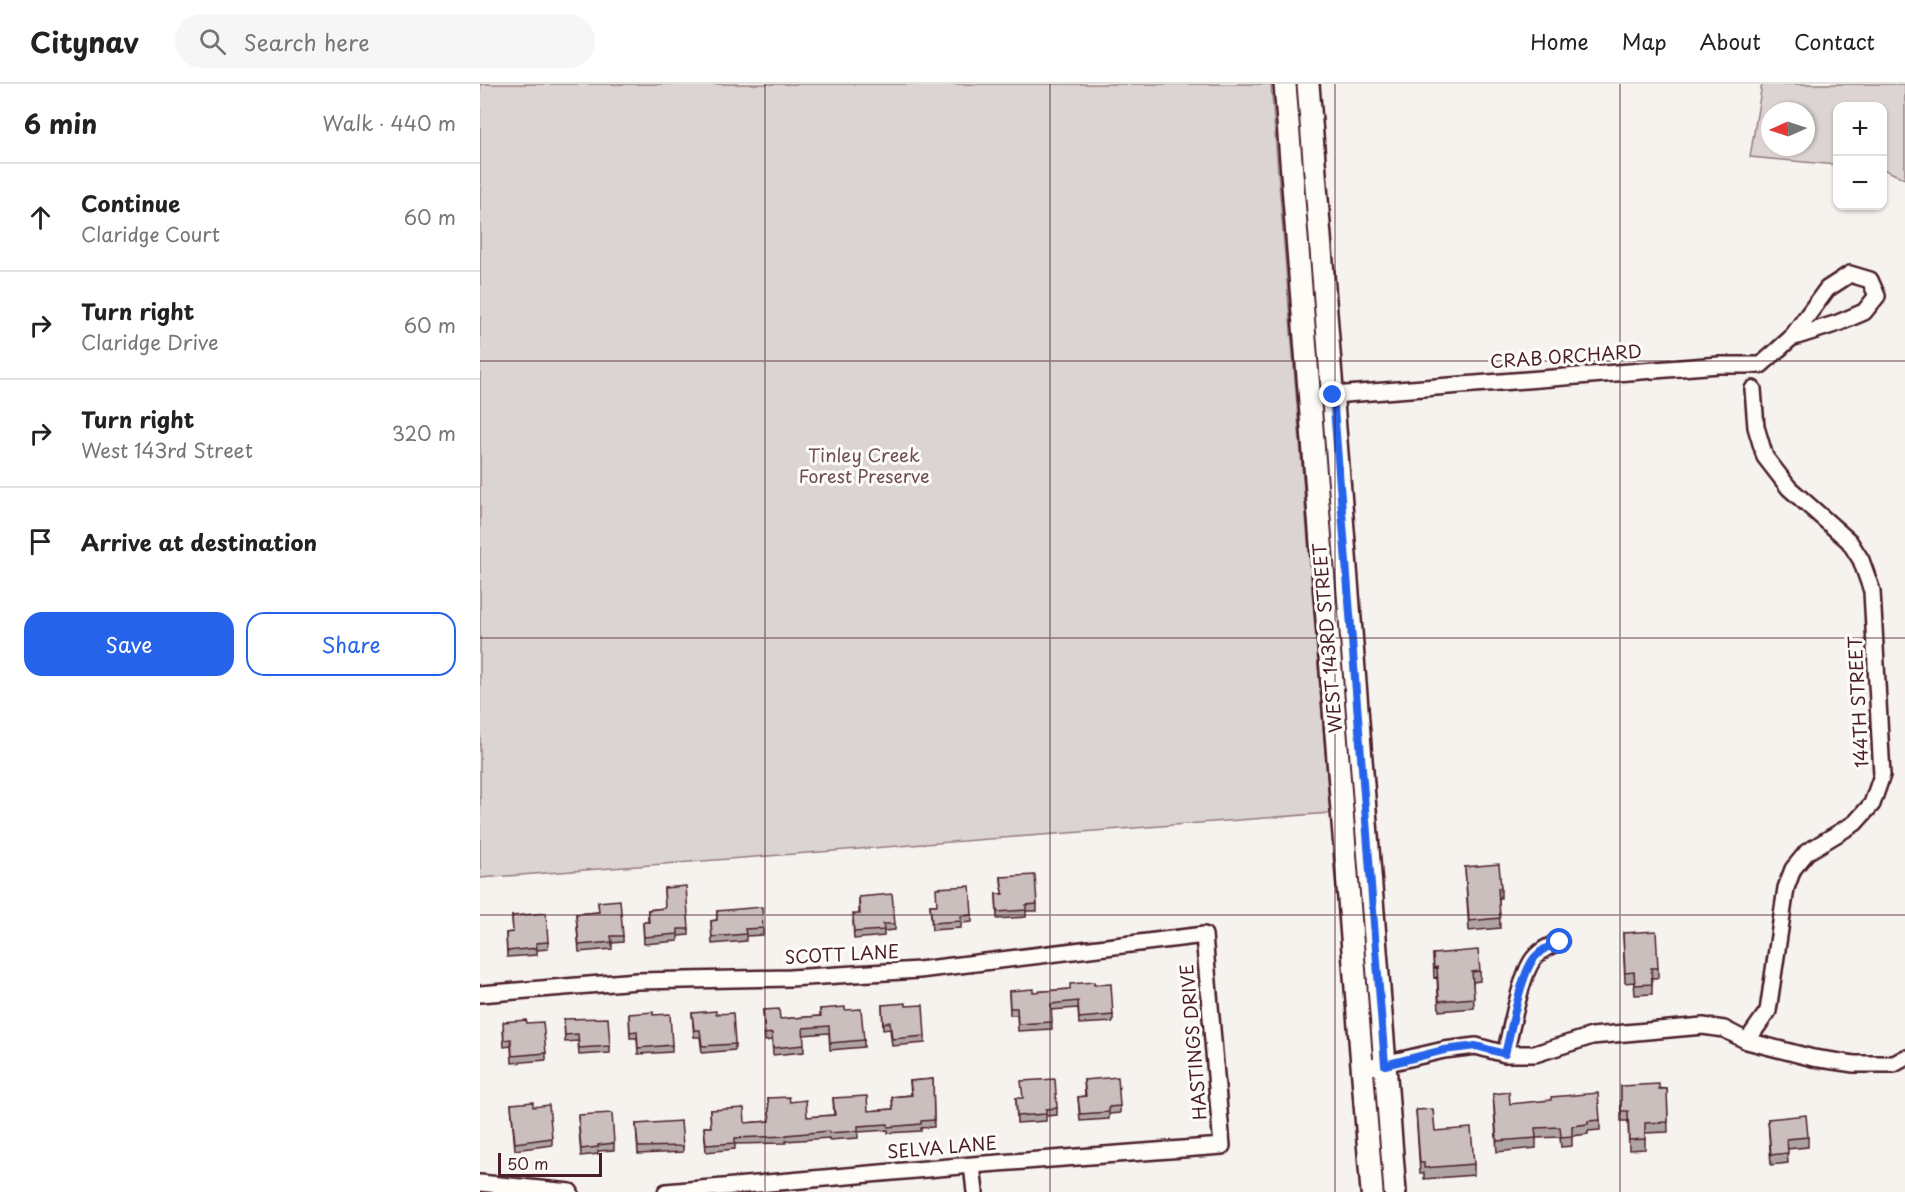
<!DOCTYPE html>
<html lang="en">
<head>
<meta charset="utf-8">
<style>
	body { margin:0; font-family:"Playpen Sans",sans-serif; background:#f6f6f6; color:#222 }
	.controls { position:absolute; right:18px; top:18px; display:grid; overflow:hidden; border-radius:12px; box-shadow:0 2px 4px #0004 }
	.controls button { width:54px; height:54px; display:grid; place-items:center; padding:0; border:0; border-bottom:2px solid #e0e0e0; background:#fff; color:#222; font:30px sans-serif }
	.compass { position:absolute; left:1281px; top:18px; width:54px; height:54px; border-radius:50%; background:#fff; box-shadow:0 2px 4px #0004; rotate:267deg }
	.scale { position:absolute; left:18px; bottom:15px; width:104px; box-sizing:border-box; padding-left:6px; border:3px solid #4a1f2b; border-top:0; font-size:16px; line-height:21px; white-space:nowrap; color:#4a1f2b; -webkit-text-stroke:4px #fdfcf7; paint-order:stroke }
	.stop { position:absolute; width:18px; height:18px; margin:-14px; border:4px solid #2563eb; border-radius:50%; background:#fff }
	.stop.end { background:#2563eb; border-color:#fff; box-shadow:0 2px 6px #0008 }
	.list { margin:0; padding:0; list-style:none }
	h2 { display:flex; justify-content:space-between; align-items:center; height:78px; margin:0; padding:0 24px; font-size:26px }
	h2 small { font-size:20px; font-weight:400; color:#767676 }
	.list li { display:grid; grid-template-columns:39px 1fr auto; gap:18px; align-items:center; box-sizing:border-box; height:108px; padding:0 24px; border-top:2px solid #e0e0e0 }
	.list b { display:block; font-size:22px; white-space:nowrap }
	.list p { margin:0; font-size:20px; white-space:nowrap; color:#767676 }
	.list em { font-size:20px; font-style:normal; color:#767676 }
	.actions { display:flex; gap:12px; padding:18px 24px }
	.actions a { flex:1; padding:14px 0; border:2px solid #2563eb; border-radius:18px; text-align:center; font-size:21px; color:#2563eb }
	.actions .main { background:#2563eb; color:#fff }
	.icon { flex:none; width:33px; height:33px; fill:none; stroke:currentColor; stroke-width:2; stroke-linecap:round; stroke-linejoin:round }
	.map { position:relative; flex:none; width:1425px; height:1108px; overflow:hidden }
	header { display:flex; align-items:center; gap:36px; box-sizing:border-box; height:84px; padding:0 30px; background:#fff; border-bottom:2px solid #e0e0e0 }
	header strong { font-size:28px }
	nav { display:flex; gap:33px; margin-inline-start:auto; font-size:21px }
	.search { width:420px; height:54px; background:#f6f6f6; display:flex; align-items:center; gap:15px; box-sizing:border-box; padding:0 21px; border-radius:33px; color:#767676; font-size:22px }
	main { display:flex }
	aside { flex:1; background:#fff }
	.map>svg:first-child { display:block }
</style>
</head>
<body>
<header>
<strong>Citynav</strong>
<div class="search"><svg class="icon" aria-label="search" viewBox="0 0 24 24"><circle cx="10" cy="10" r="6"/><path d="M15 15l6 6"/></svg>Search here</div>
<nav><a>Home</a><a>Map</a><a>About</a><a>Contact</a></nav>
</header>
<main>
<aside>
<h2>6 min<small>Walk · 440 m</small></h2>
<ul class="list">
<li><svg class="icon" aria-label="ahead" viewBox="0 0 24 24"><path d="M12 20V5M6 11l6-6 6 6"/></svg><div><b>Continue</b><p>Claridge Court</p></div><em>60 m</em></li>
<li><svg class="icon" aria-label="right" viewBox="0 0 24 24"><path d="M7 20v-9h11M14 6l5 5-5 5"/></svg><div><b>Turn right</b><p>Claridge Drive</p></div><em>60 m</em></li>
<li><svg class="icon" aria-label="right" viewBox="0 0 24 24"><path d="M7 20v-9h11M14 6l5 5-5 5"/></svg><div><b>Turn right</b><p>West 143rd Street</p></div><em>320 m</em></li>
<li><svg class="icon" aria-label="arrive" viewBox="0 0 24 24"><path d="M6 21V4h12l-3 4 3 4H6"/></svg><div><b>Arrive at destination</b></div></li>
</ul>
<div class="actions"><a class="main">Save</a><a>Share</a></div>
</aside>
<div class="map">
<svg width="1425" height="1108" viewBox="0 0 1425 1108">
	<rect width="100%" height="100%" fill="#f6f3ef"/>
	<filter id="ink" filterUnits="userSpaceOnUse"><feTurbulence type="fractalNoise" baseFrequency=".0167" numOctaves="2"/><feDisplacementMap in="SourceGraphic" scale="12" xChannelSelector="R" yChannelSelector="G"/><feConvolveMatrix kernelMatrix="1 2 1 2 8 2 1 2 1" color-interpolation-filters="sRGB"/></filter>
	<g filter="url(#ink)">
		<!-- green -->
		<path fill="#dcd4d2" stroke="#937a7e" stroke-width="1.5" fill-rule="evenodd" d="M 0,0 L 791,0 L 850,729 L 0,794 Z
			M 1282,0 L 1425,0 L 1425,95 L 1403,85 L 1402,22 L 1358,22 L 1357,81 L 1270,73 ZM 1290,27 L 1326,27 L 1326,63 L 1290,63 Z"/>
		<g fill="none" stroke-linecap="round" stroke-linejoin="round">
			<!-- minor casing -->
			<g stroke="#4a1f2b" stroke-width="20">
				<path id="minor" d="M 1370,190 L 1390,196 L 1397,212 L 1384,228 L 1358,239 L 1311,254 L 1347,205 Z
					M 853,311 L 1239,281 L 1281,281 L 1311,254
					M 0,910 L 157,897 L 310,894 L 439,886 L 724,851 L 742,1062 L 492,1081 L 186,1108
					M 1267,957 L 1288,927 L 1306,804 L 1313,785 L 1327,768 L 1375,739 L 1392,720 L 1402,691 L 1392,507 L 1381,476 L 1369,457 L 1309,404 L 1285,373 L 1276,343 L 1273,305
					M 1025,970 C 1031,948 1041,886 1056,872 C 1062,865 1071,861 1080,858
					M 883,985 L 964,966 L 996,962 L 1025,970 L 1055,970 L 1112,952 L 1223,942 L 1244,945 L 1267,957 L 1333,974 L 1374,980 L 1414,980 L 1425,974
					M 492,1081 L 495,1108
					M 0,1099 L 90,1108"/>
			</g>
			<!-- secondary casing -->
			<g stroke="#4a1f2b" stroke-width="26">
				<path id="secondary" d="M 805,0 L 892,1108
					M 828,0 L 915,1108"/>
			</g>
			<!-- minor -->
			<use href="#minor" stroke="#fdfcf7" stroke-width="15"/>
			<!-- secondary -->
			<use href="#secondary" stroke="#fdfcf7" stroke-width="21"/>
		</g>
		<!-- wall -->
		<path fill="#afa4a3" stroke="#4a1f2b" stroke-width="1.5" d="M 985,783 L 1021,804 L 1021,814 L 1019,814 L 1020,844 L 989,847 Z
			M 521,793 L 557,820 L 557,827 L 546,827 L 546,833 L 517,835 L 516,810 L 522,810 Z
			M 184,804 L 209,845 L 209,851 L 198,852 L 198,857 L 164,860 L 163,838 L 168,838 L 168,826 L 185,824 Z
			M 379,813 L 415,840 L 415,846 L 404,847 L 404,852 L 374,855 L 373,837 L 379,830 Z
			M 118,818 L 143,852 L 143,858 L 132,859 L 132,865 L 99,868 L 96,830 L 119,828 Z
			M 450,821 L 457,821 L 492,831 L 492,838 L 481,839 L 481,844 L 452,846 Z
			M 237,827 L 283,844 L 283,851 L 266,852 L 266,857 L 232,860 L 231,837 L 237,836 Z
			M 32,832 L 68,858 L 68,865 L 57,866 L 57,871 L 27,873 L 26,849 L 33,848 Z
			M 1143,849 L 1178,884 L 1178,894 L 1172,894 L 1172,910 L 1155,911 L 1154,898 L 1145,899 Z
			M 953,870 L 1000,887 L 1000,897 L 993,898 L 994,924 L 959,927 L 957,893 L 954,894 Z
			M 614,901 L 633,931 L 633,938 L 599,940 L 598,924 L 571,926 L 572,945 L 538,947 L 537,931 L 530,931 L 529,907 L 553,908 L 590,905 Z
			M 402,921 L 426,922 L 445,952 L 445,959 L 412,962 L 410,945 L 403,946 Z
			M 340,925 L 365,926 L 384,956 L 384,963 L 350,966 L 349,949 L 323,951 L 324,968 L 293,971 L 292,956 L 285,957 L 283,926 L 300,935 L 340,932 Z
			M 212,929 L 236,930 L 255,960 L 255,966 L 222,969 L 220,953 L 214,953 Z
			M 149,930 L 173,931 L 192,961 L 192,968 L 158,970 L 157,954 L 150,954 Z
			M 84,935 L 130,962 L 130,969 L 99,971 L 98,957 L 85,958 Z
			M 47,939 L 66,969 L 66,976 L 32,979 L 31,962 L 24,963 L 23,945 Z
			M 453,995 L 454,1043 L 441,1044 L 441,1047 L 408,1049 L 408,1046 L 378,1048 L 378,1054 L 349,1056 L 349,1054 L 306,1057 L 306,1059 L 255,1060 L 255,1065 L 226,1068 L 224,1043 L 231,1043 L 230,1026 L 265,1039 L 290,1037 L 288,1014 L 310,1018 L 327,1033 L 354,1031 L 353,1014 L 388,1027 L 413,1025 L 412,1013 L 431,1011 L 430,997 Z
			M 604,996 L 640,1022 L 640,1029 L 629,1030 L 629,1035 L 600,1037 L 598,1013 L 605,1012 Z
			M 1141,1002 L 1187,1005 L 1188,1048 L 1165,1049 L 1165,1065 L 1149,1066 L 1148,1037 L 1141,1037 Z
			M 1013,1010 L 1030,1020 L 1120,1036 L 1120,1046 L 1108,1047 L 1108,1050 L 1092,1052 L 1092,1062 L 1081,1063 L 1080,1053 L 1056,1054 L 1056,1064 L 1017,1068 Z
			M 536,1014 L 577,1024 L 577,1031 L 566,1032 L 566,1037 L 537,1039 Z
			M 31,1020 L 53,1023 L 72,1054 L 72,1061 L 35,1066 Z
			M 936,1026 L 955,1047 L 994,1080 L 994,1091 L 944,1095 L 944,1089 L 940,1089 Z
			M 98,1031 L 134,1059 L 134,1066 L 118,1067 L 118,1070 L 101,1072 Z
			M 1288,1035 L 1328,1053 L 1328,1063 L 1307,1065 L 1308,1079 L 1291,1081 Z
			M 156,1040 L 203,1062 L 203,1068 L 158,1070 Z"/>
		<!-- building -->
		<path fill="#cbbfbe" stroke="#4a1f2b" stroke-width="1.5" d="M 1019,780 L 1021,804 L 1018,804 L 1020,834 L 989,837 L 985,783 Z
			M 555,791 L 557,820 L 546,821 L 546,826 L 517,828 L 516,810 L 523,810 L 521,793 Z
			M 206,802 L 209,845 L 198,845 L 198,850 L 164,853 L 163,838 L 169,838 L 168,826 L 185,824 L 184,804 Z
			M 490,802 L 492,831 L 481,832 L 481,837 L 452,839 L 450,821 L 457,821 L 456,804 Z
			M 412,810 L 415,840 L 403,840 L 404,846 L 374,848 L 373,830 L 380,830 L 379,813 Z
			M 140,816 L 143,852 L 131,852 L 132,858 L 99,861 L 96,830 L 119,828 L 118,818 Z
			M 282,823 L 283,844 L 265,845 L 266,850 L 232,853 L 231,837 L 237,836 L 237,827 Z
			M 66,829 L 68,858 L 56,859 L 57,864 L 27,867 L 26,849 L 33,848 L 32,832 Z
			M 1176,847 L 1178,884 L 1171,884 L 1172,900 L 1155,901 L 1154,888 L 1145,889 L 1143,849 Z
			M 998,866 L 1000,887 L 992,888 L 994,914 L 959,917 L 957,883 L 954,884 L 953,870 Z
			M 614,898 L 614,901 L 631,900 L 633,931 L 599,934 L 598,917 L 571,920 L 572,938 L 538,940 L 537,924 L 530,924 L 529,907 L 553,905 L 553,908 L 590,905 L 590,900 Z
			M 426,919 L 426,922 L 443,921 L 445,952 L 412,955 L 410,938 L 403,939 L 402,921 Z
			M 365,923 L 365,926 L 381,925 L 384,956 L 350,959 L 349,942 L 323,944 L 324,961 L 293,964 L 292,949 L 285,950 L 283,926 L 299,925 L 300,935 L 341,932 L 340,925 Z
			M 236,927 L 236,930 L 253,929 L 255,960 L 222,962 L 220,946 L 214,946 L 212,929 Z
			M 173,928 L 173,931 L 190,930 L 192,961 L 158,964 L 157,947 L 150,948 L 149,930 Z
			M 128,934 L 130,962 L 99,964 L 98,950 L 85,951 L 84,935 Z
			M 46,936 L 47,939 L 63,938 L 66,969 L 32,972 L 31,955 L 24,956 L 23,938 Z
			M 638,993 L 640,1022 L 629,1023 L 629,1028 L 600,1030 L 598,1013 L 606,1012 L 604,996 Z
			M 453,995 L 454,1036 L 441,1037 L 441,1040 L 408,1043 L 408,1040 L 378,1042 L 378,1047 L 349,1049 L 349,1047 L 306,1051 L 306,1052 L 255,1054 L 255,1059 L 226,1061 L 224,1043 L 231,1043 L 230,1026 L 264,1024 L 265,1039 L 290,1037 L 288,1014 L 309,1013 L 310,1018 L 326,1016 L 327,1033 L 355,1031 L 353,1014 L 387,1012 L 388,1027 L 413,1025 L 412,1013 L 432,1011 L 430,997 Z
			M 575,995 L 577,1024 L 566,1025 L 566,1030 L 537,1032 L 536,1014 L 543,1014 L 541,997 Z
			M 1179,1000 L 1179,1005 L 1187,1005 L 1188,1038 L 1165,1039 L 1165,1055 L 1149,1056 L 1148,1027 L 1141,1027 L 1141,1002 Z
			M 1029,1008 L 1030,1020 L 1071,1016 L 1071,1013 L 1118,1009 L 1120,1036 L 1108,1037 L 1108,1040 L 1092,1042 L 1092,1052 L 1081,1053 L 1080,1043 L 1055,1044 L 1056,1054 L 1017,1057 L 1013,1010 Z
			M 53,1018 L 53,1023 L 69,1021 L 72,1054 L 35,1059 L 31,1020 Z
			M 953,1025 L 955,1047 L 991,1044 L 994,1080 L 944,1084 L 944,1079 L 940,1079 L 936,1026 Z
			M 132,1029 L 134,1059 L 118,1061 L 118,1063 L 101,1065 L 98,1031 Z
			M 1326,1031 L 1328,1053 L 1307,1055 L 1308,1069 L 1291,1071 L 1288,1035 Z
			M 201,1037 L 203,1062 L 158,1063 L 156,1040 Z"/>
	</g>
	<g fill="none" stroke-linecap="round" stroke-linejoin="round" filter="url(#ink)">
		<!-- route -->
		<path stroke="#2563eb" stroke-width="8" d="M 853,311 L 905,981 L 964,966 L 996,962 L 1025,970 C 1031,948 1041,886 1056,872 C 1062,865 1071,861 1080,858"/>
	</g>
	<!-- grid -->
	<path fill="none" stroke="#4a1f2b" stroke-width="1.5" stroke-opacity="0.55" d="M 285,0 L 285,1108M 570,0 L 570,1108M 855,0 L 855,1108M 1140,0 L 1140,1108M 0,277 L 1425,277M 0,554 L 1425,554M 0,831 L 1425,831"/>
	<g text-anchor="middle" stroke-width="6" stroke-linejoin="round" paint-order="stroke">
		<!-- street labels -->
		<g font-size="18" fill="#4a1f2b" stroke="#fdfcf7">
			<text transform="translate(1086 273) rotate(-4)" y="6">CRAB ORCHARD</text>
			<text transform="translate(848 554) rotate(-95)" y="6">WEST 143RD STREET</text>
			<text transform="translate(1379 618) rotate(-93)" y="6">144TH STREET</text>
			<text transform="translate(362 871) rotate(-3)" y="6">SCOTT LANE</text>
			<text transform="translate(714 958) rotate(-95)" y="6">HASTINGS DRIVE</text>
			<text transform="translate(462 1064) rotate(-5)" y="6">SELVA LANE</text>
		</g>
		<!-- park labels -->
		<g font-size="18" fill="#6e4c55" stroke="#fdfcf7">
			<text x="384" y="378">Tinley Creek<tspan x="384" dy="21">Forest Preserve</tspan></text>
		</g>
	</g>
</svg>
<div class="controls">
<button>+</button>
<button>−</button>
</div>
<svg class="compass" viewBox="-18 -18 36 36"><path d="M0-13l5 13h-10z" fill="#e53935"/><path d="M0 13l5-13h-10z" fill="#767676"/></svg>
<div class="scale">50 m</div>
<div class="stop" style="left:1080px;top:858px"></div>
<div class="stop end" style="left:853px;top:311px"></div>
</div>
</main>
</body>
</html>
